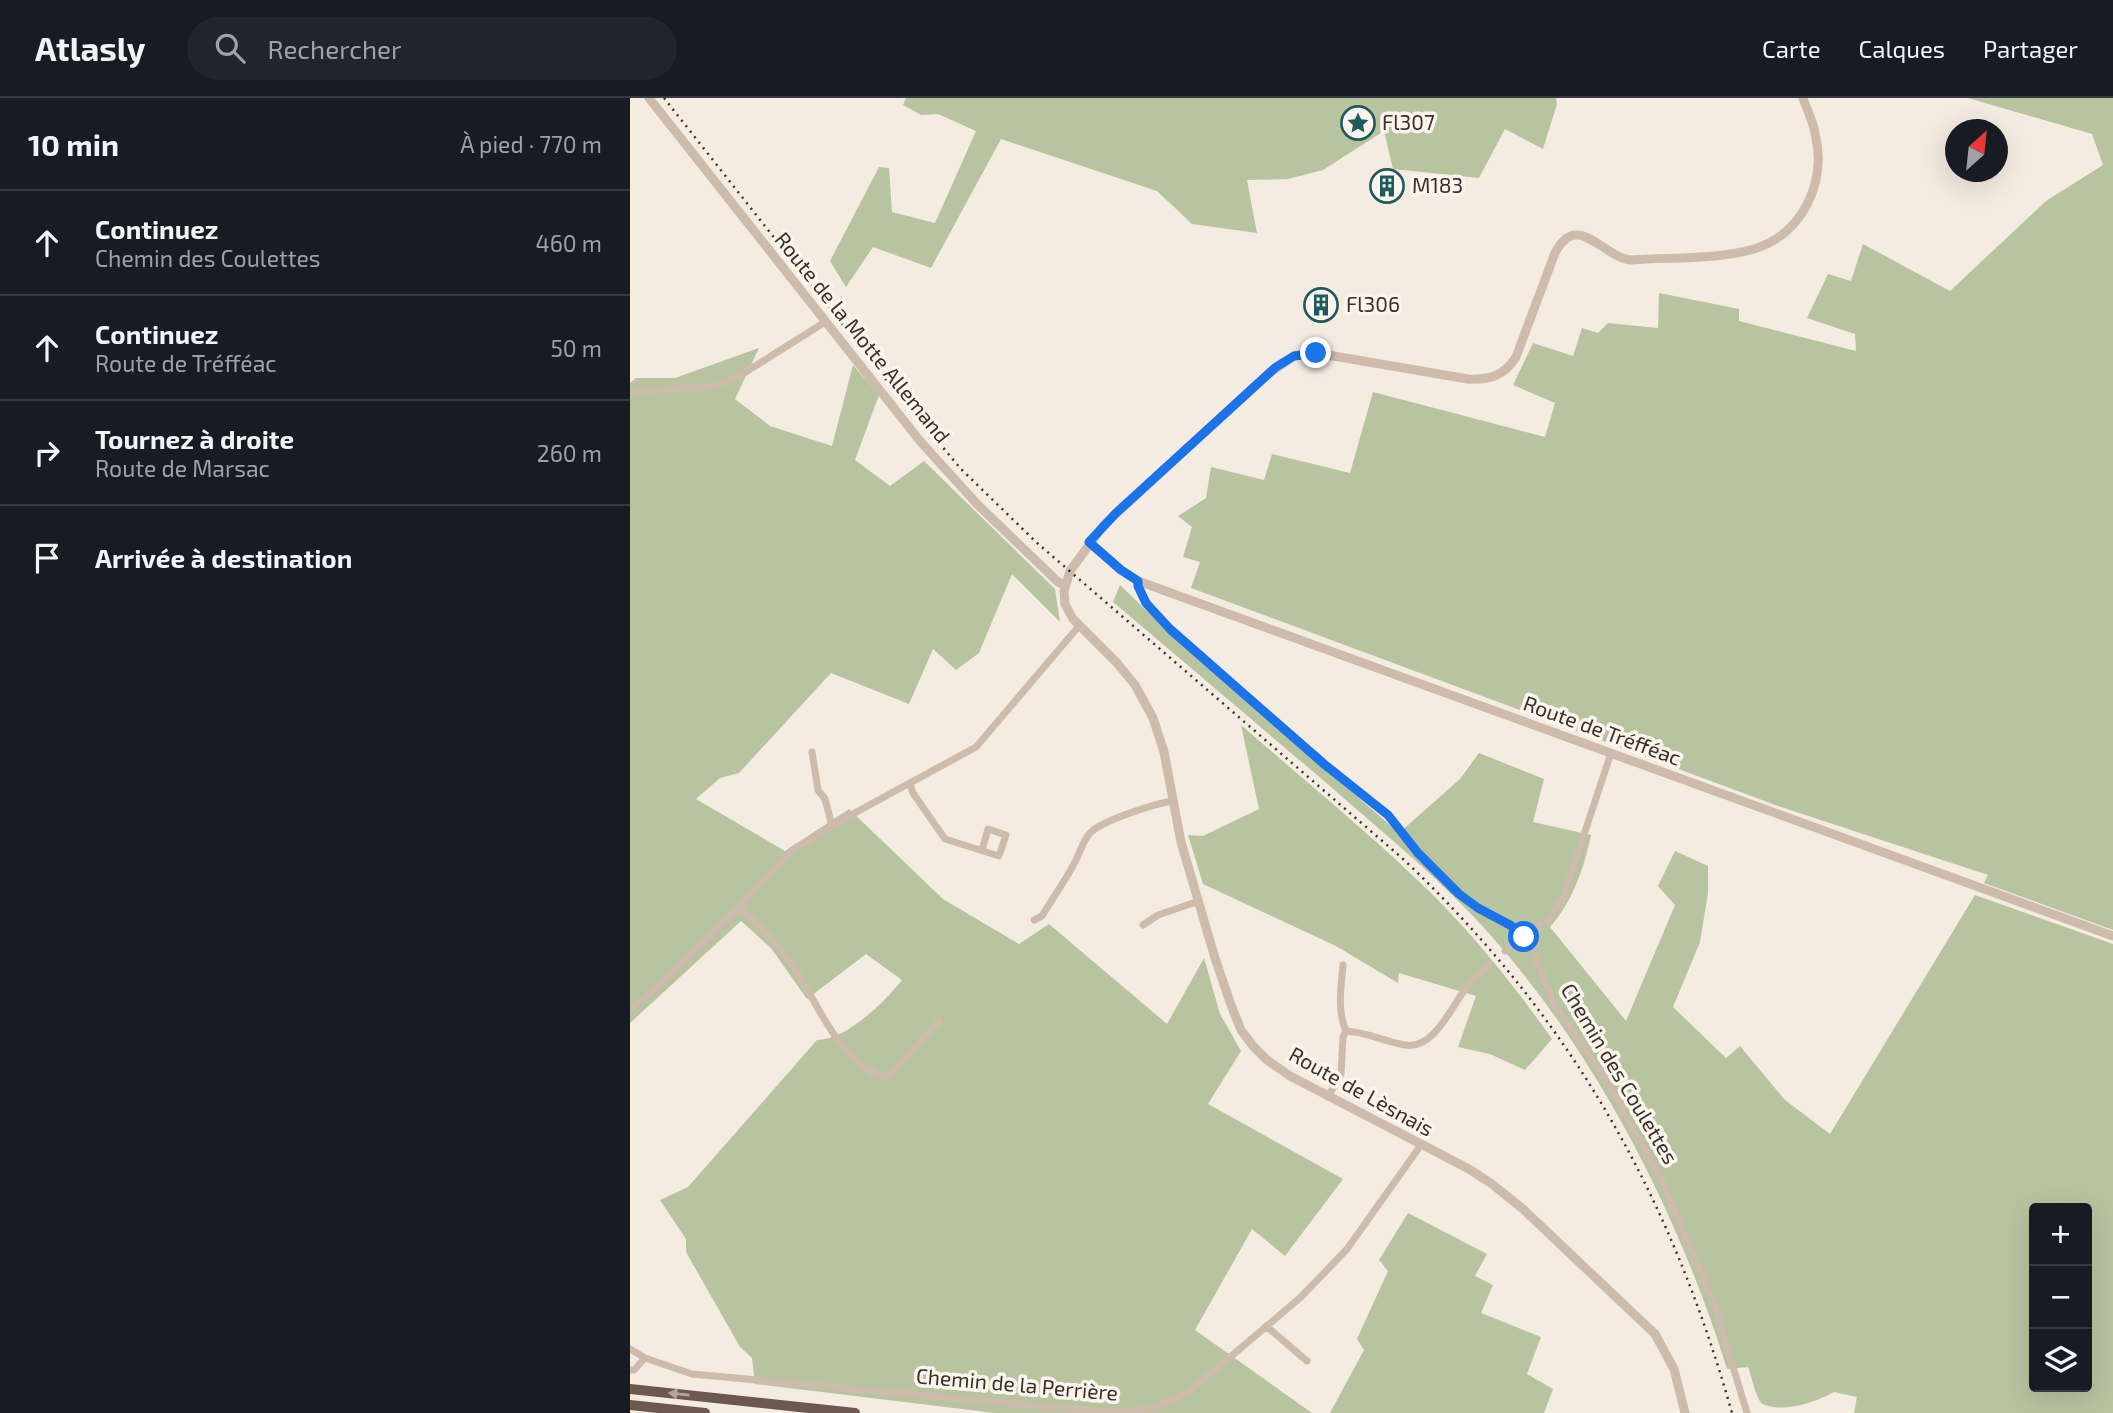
<!DOCTYPE html>
<html lang="fr">
<head>
<meta charset="utf-8">
<style>
	body { margin:0; font-family:"Exo 2",sans-serif; background:#20242c; color:#f1f3f6 }
	.controls { position:absolute; right:21px; bottom:21px; display:grid; overflow:hidden; border-radius:7px; box-shadow:0 7px 28px #0002 }
	.controls button { width:63px; height:63px; display:grid; place-items:center; padding:0; border:0; border-bottom:2px solid #363941; background:#171b24; color:#f1f3f6; font:35px sans-serif }
	.compass { position:absolute; left:1315px; top:21px; width:63px; height:63px; border-radius:50%; background:#171b24; box-shadow:0 7px 28px #0002; rotate:27deg }
	.stop { position:absolute; width:21px; height:21px; margin:-16px; border:5px solid #1a73e8; border-radius:50%; background:#fff }
	.stop.end { background:#1a73e8; border-color:#fff; box-shadow:0 2px 7px #0008 }
	.list { margin:0; padding:0; list-style:none }
	h2 { display:flex; justify-content:space-between; align-items:center; height:91px; margin:0; padding:0 28px; font-size:30px }
	h2 small { font-size:23px; font-weight:400; color:#9ea1a6 }
	.list li { display:grid; grid-template-columns:46px 1fr auto; gap:21px; align-items:center; box-sizing:border-box; height:105px; padding:0 28px; border-top:2px solid #363941 }
	.list b { display:block; font-size:26px; white-space:nowrap }
	.list p { margin:0; font-size:23px; white-space:nowrap; color:#9ea1a6 }
	.list em { font-size:23px; font-style:normal; color:#9ea1a6 }
	.icon { flex:none; width:38px; height:38px; fill:none; stroke:currentColor; stroke-width:2; stroke-linecap:round; stroke-linejoin:round }
	.map { position:relative; flex:none; width:1483px; height:1315px; overflow:hidden }
	header { display:flex; align-items:center; gap:42px; box-sizing:border-box; height:98px; padding:0 35px; background:#171b24; border-bottom:2px solid #363941 }
	header strong { font-size:33px }
	nav { display:flex; gap:38px; margin-inline-start:auto; font-size:24px }
	.search { width:490px; height:63px; background:#20242c; display:flex; align-items:center; gap:18px; box-sizing:border-box; padding:0 24px; border-radius:38px; color:#9ea1a6; font-size:26px }
	main { display:flex }
	aside { flex:1; background:#171b24 }
	.map>svg:first-child { display:block }
</style>
</head>
<body>
<header>
<strong>Atlasly</strong>
<div class="search"><svg class="icon" aria-label="search" viewBox="0 0 24 24"><circle cx="10" cy="10" r="6"/><path d="M15 15l6 6"/></svg>Rechercher</div>
<nav><a>Carte</a><a>Calques</a><a>Partager</a></nav>
</header>
<main>
<aside>
<h2>10 min<small>À pied · 770 m</small></h2>
<ul class="list">
<li><svg class="icon" aria-label="ahead" viewBox="0 0 24 24"><path d="M12 20V5M6 11l6-6 6 6"/></svg><div><b>Continuez</b><p>Chemin des Coulettes</p></div><em>460 m</em></li>
<li><svg class="icon" aria-label="ahead" viewBox="0 0 24 24"><path d="M12 20V5M6 11l6-6 6 6"/></svg><div><b>Continuez</b><p>Route de Tréfféac</p></div><em>50 m</em></li>
<li><svg class="icon" aria-label="right" viewBox="0 0 24 24"><path d="M7 20v-9h11M14 6l5 5-5 5"/></svg><div><b>Tournez à droite</b><p>Route de Marsac</p></div><em>260 m</em></li>
<li><svg class="icon" aria-label="arrive" viewBox="0 0 24 24"><path d="M6 21V4h12l-3 4 3 4H6"/></svg><div><b>Arrivée à destination</b></div></li>
</ul>
</aside>
<div class="map">
<svg width="1483" height="1315" viewBox="0 0 1483 1315">
	<rect width="100%" height="100%" fill="#f4ebe1"/>
	<!-- green -->
	<path fill="#b8c4a0" fill-rule="evenodd" d="M 276,0 L 926,0 L 927,6 L 913,51 L 875,31 L 849,80 L 763,71 L 754,33 L 693,72 L 658,81 L 617,82 L 627,135 L 562,126 L 527,93 L 371,41 L 301,170 L 243,149 L 216,189 L 200,163 L 249,69 L 259,70 L 262,114 L 305,125 L 346,33 L 308,16 L 291,17 L 273,7 Z
		M 1338,0 L 1483,0 L 1483,832 L 1354,785 L 1358,777 L 1151,709 L 561,490 L 570,464 L 553,459 L 562,429 L 548,418 L 576,400 L 581,369 L 634,382 L 642,356 L 720,375 L 743,294 L 915,339 L 925,305 L 883,287 L 903,245 L 943,258 L 952,230 L 968,235 L 978,225 L 1028,230 L 1029,195 L 1109,211 L 1109,223 L 1226,253 L 1225,236 L 1177,220 L 1198,176 L 1221,183 L 1233,146 L 1320,193 L 1416,103 L 1473,67 L 1462,36 Z
		M 129,250 L 105,301 L 140,328 L 202,348 L 223,267 L 249,297 L 225,362 L 260,388 L 294,363 L 425,491 L 430,524 L 382,476 L 349,555 L 326,572 L 303,551 L 279,606 L 201,575 L 109,675 L 90,680 L 66,701 L 155,753 L 219,711 L 313,801 L 389,846 L 419,826 L 537,926 L 574,860 L 590,916 L 611,953 L 578,1006 L 713,1081 L 655,1158 L 622,1131 L 565,1232 L 682,1315 L 365,1315 L 125,1286 L 122,1260 L 110,1249 L 56,1154 L 56,1141 L 30,1102 L 58,1089 L 187,942 C 216,942 255,904 272,882 L 236,856 L 177,901 L 141,850 L 111,823 L 0,925 L 0,285 L 6,280 L 45,280 Z
		M 490,487 L 544,539 L 769,735 L 830,681 L 849,655 L 914,681 L 903,724 L 961,737 C 954,770 943,803 920,829 L 996,923 L 1045,807 L 1028,788 L 1045,753 L 1078,768 L 1078,795 L 1070,844 L 1043,909 L 1096,960 L 1110,948 L 1155,1002 L 1200,1036 L 1345,797 L 1483,846 L 1483,1315 L 1224,1315 L 1227,1299 L 1204,1294 C 1184,1305 1153,1315 1132,1306 C 1125,1298 1122,1279 1118,1269 L 1097,1271 C 1047,1110 959,940 842,817 C 796,769 743,726 693,682 C 623,623 553,563 483,504 ZM 1404,1110 L 1457,1110 L 1457,1289 L 1404,1289 Z
		M 611,627 C 675,683 742,737 803,797 C 847,841 886,890 922,941 L 895,972 L 860,956 L 828,949 L 846,898 L 769,875 L 768,885 L 706,848 L 573,786 L 558,737 L 573,738 L 629,711 Z
		M 778,1115 L 857,1156 L 845,1178 L 863,1187 L 851,1215 L 911,1239 L 897,1276 L 923,1291 L 914,1315 L 700,1315 L 734,1252 L 727,1241 L 758,1173 L 749,1162 Z"/>
	<g fill="none" stroke-linecap="round" stroke-linejoin="round">
		<!-- minor -->
		<path stroke="#cdbbac" stroke-width="7" d="M 0,293 L 82,289 L 111,277 L 195,224
			M 508,483 L 508,488 L 516,505 L 540,531 L 694,665 L 758,717 L 788,755 L 829,796 L 848,810 L 880,827 L 894,839 L 905,857 L 924,906 L 979,987 L 1032,1083 L 1085,1209 L 1117,1315
			M 182,654 L 188,692 L 195,701 L 202,728
			M 280,686 L 283,695 L 315,741 L 369,758 L 376,737 L 358,731 L 352,752
			M 109,809 C 127,827 146,844 161,865 C 188,904 206,961 254,980 L 263,974 L 309,923
			M 404,822 L 412,818 C 423,799 437,781 446,762 C 451,752 453,742 461,734 C 474,722 524,706 542,703
			M 513,827 L 528,817 L 569,803
			M 875,853 L 920,819 L 933,800 L 981,655
			M 713,867 C 711,889 707,913 716,933
			M 0,912 L 31,886 L 109,809 L 162,752 L 221,717 L 346,649 L 449,528
			M 698,999 L 711,976 L 713,939 L 716,933 C 737,934 755,944 775,947 C 804,952 821,909 836,890 C 843,882 851,874 860,867
			M 636,1228 L 677,1263
			M 0,1251 L 15,1260 L 62,1276 L 485,1315 L 523,1310 L 560,1293 L 671,1199 L 717,1151 L 791,1047
			M 0,1272 L 4,1272 L 15,1260"/>
		<!-- tertiary -->
		<path stroke="#cdbbac" stroke-width="9" d="M 19,0 L 290,343 L 347,406 L 428,484 L 434,487
			M 459,444 L 491,472 L 508,483 L 1483,838
			M 1055,1315 L 1044,1271 L 1025,1236 L 893,1111 L 862,1086 L 839,1071 L 660,978 L 637,962 L 623,948 L 611,932 L 601,907 L 585,860 L 551,744 L 534,654 L 523,620 L 505,587 L 487,565 L 443,521 L 435,506 L 434,493 L 440,473 L 473,428 L 638,276 L 664,258 L 686,255 L 838,281 C 860,282 874,278 886,259 L 925,155 C 947,112 972,159 1001,162 C 1041,159 1085,162 1124,151 C 1173,136 1197,84 1185,35 C 1183,23 1177,12 1173,0"/>
		<!-- trunk -->
		<path stroke="#6c584f" stroke-width="10" d="M 0,1291 L 225,1315
			M 0,1307 L 75,1315"/>
		<!-- rail -->
		<path stroke="#3b302b" stroke-width="2.5" stroke-dasharray="2 5" stroke-linecap="butt" d="M 34,0 L 258,284 L 331,371 L 406,444 L 772,760 C 939,917 1040,1095 1102,1315"/>
	</g>
	<!-- one-way arrows -->
	<defs><path id="oneway-solid" d="M-6-.8H1V-3.2L6.5 0L1 3.2V.8H-6Z" transform="scale(1.75)"/></defs>
	<use fill="#b4a69e" href="#oneway-solid" transform="translate(49 1296) rotate(-174)"/>
	<g fill="none" stroke-linecap="round" stroke-linejoin="round">
		<!-- route -->
		<path stroke="#1a73e8" stroke-width="9" d="M 686,255 L 664,258 L 646,269 L 486,415 L 459,444 L 491,472 L 508,483 L 508,488 L 516,505 L 540,531 L 694,666 L 758,717 L 788,755 L 829,796 L 848,810 L 880,827 L 894,839"/>
	</g>
	<!-- icons -->
	<defs>
		<g id="sight-ring" transform="scale(1.75)"><circle r="9.5" fill="#fbf5ee" stroke="#1f5a5e" stroke-width="1.5"/><path d="M0-6L1.8-2.2L6-1.7L2.9 1.2L3.7 5.4L0 3.3L-3.7 5.4L-2.9 1.2L-6-1.7L-1.8-2.2Z" fill="#1f5a5e"/></g>
		<g id="building-ring" transform="scale(1.75)"><circle r="9.5" fill="#fbf5ee" stroke="#1f5a5e" stroke-width="1.5"/><path d="M-4-6H4V6H1V3H-1V6H-4ZM-2.5-4.3h1.7v1.8h-1.7ZM.8-4.3h1.7v1.8H.8ZM-2.5-1h1.7V.8h-1.7ZM.8-1h1.7V.8H.8Z" fill="#1f5a5e"/></g>
	</defs>
	<g fill-rule="evenodd">
		<use href="#sight-ring" x="728" y="25"/>
		<use href="#building-ring" x="757" y="88"/>
		<use href="#building-ring" x="691" y="207"/>
	</g>
	<g text-anchor="middle" stroke-width="7" stroke-linejoin="round" paint-order="stroke">
		<!-- poi labels -->
		<g font-size="21" fill="#3b302b" stroke="#fbf5ee" text-anchor="start">
			<text x="752" y="32">Fl307</text>
			<text x="782" y="95">M183</text>
			<text x="716" y="214">Fl306</text>
		</g>
		<!-- street labels -->
		<g font-size="21" fill="#3b302b" stroke="#fbf5ee">
			<text transform="translate(232 240) rotate(51)" y="7">Route de la Motte Allemand</text>
			<text transform="translate(972 633) rotate(20)" y="7">Route de Tréfféac</text>
			<text transform="translate(989 976) rotate(59)" y="7">Chemin des Coulettes</text>
			<text transform="translate(731 994) rotate(29)" y="7">Route de Lèsnais</text>
			<text transform="translate(387 1287) rotate(5)" y="7">Chemin de la Perrière</text>
		</g>
	</g>
</svg>
<div class="controls">
<button>+</button>
<button>−</button>
<button><svg class="icon" aria-label="layers" viewBox="0 0 24 24"><path d="M12 4l9 5-9 5-9-5zM3 14l9 5 9-5"/></svg></button>
</div>
<svg class="compass" viewBox="-18 -18 36 36"><path d="M0-13l5 13h-10z" fill="#e53935"/><path d="M0 13l5-13h-10z" fill="#9ea1a6"/></svg>
<div class="stop" style="left:894px;top:839px"></div>
<div class="stop end" style="left:686px;top:255px"></div>
</div>
</main>
</body>
</html>
